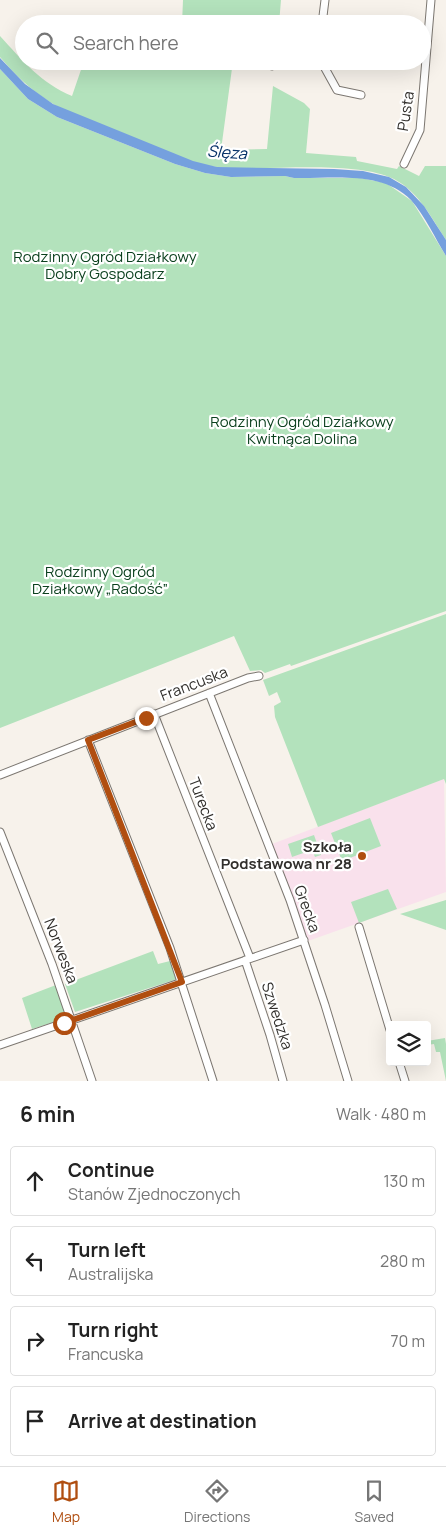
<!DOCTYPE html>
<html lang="en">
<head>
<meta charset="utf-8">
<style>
	body { margin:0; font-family:Manrope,sans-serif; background:#f2f2f2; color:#222 }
	.controls { position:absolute; right:15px; bottom:15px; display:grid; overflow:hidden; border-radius:5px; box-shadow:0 5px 20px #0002 }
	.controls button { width:45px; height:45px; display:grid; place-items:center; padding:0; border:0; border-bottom:1px solid #e0e0e0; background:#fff; color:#222; font:25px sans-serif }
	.stop { position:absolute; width:15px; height:15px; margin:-11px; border:4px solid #b04e10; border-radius:50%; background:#fff }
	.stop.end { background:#b04e10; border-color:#fff; box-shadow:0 1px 5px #0008 }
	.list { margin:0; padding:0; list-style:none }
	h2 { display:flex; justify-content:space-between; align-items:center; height:65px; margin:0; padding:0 20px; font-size:21px }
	h2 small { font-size:16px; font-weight:400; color:#767676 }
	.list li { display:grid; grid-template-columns:32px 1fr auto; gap:15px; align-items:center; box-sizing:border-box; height:70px; margin:0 10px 10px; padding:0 10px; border:1px solid #e0e0e0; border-radius:5px }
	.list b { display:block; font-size:19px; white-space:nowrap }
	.list p { margin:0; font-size:16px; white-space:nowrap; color:#767676 }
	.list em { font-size:16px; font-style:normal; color:#767676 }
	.icon { flex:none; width:28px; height:28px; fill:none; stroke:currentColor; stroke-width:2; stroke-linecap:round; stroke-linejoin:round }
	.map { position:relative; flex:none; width:446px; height:1081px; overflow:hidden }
	.search { position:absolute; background:#fff; box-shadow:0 5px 20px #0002; left:15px; right:15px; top:15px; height:55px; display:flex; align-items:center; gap:12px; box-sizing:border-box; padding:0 18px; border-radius:28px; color:#767676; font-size:19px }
	.sheet { height:385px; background:#fff }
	nav { display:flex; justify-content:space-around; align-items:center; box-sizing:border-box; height:70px; border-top:1px solid #e0e0e0; background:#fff; font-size:14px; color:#767676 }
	nav a { display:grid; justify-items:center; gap:2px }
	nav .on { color:#b04e10 }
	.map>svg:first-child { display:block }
</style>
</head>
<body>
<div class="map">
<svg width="446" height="1081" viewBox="0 0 446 1081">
	<rect width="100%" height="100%" fill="#f7f2eb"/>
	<!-- education -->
	<path fill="#f9e1ec" d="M 444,779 L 446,892 L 308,941 L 272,844 Z"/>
	<!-- green -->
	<path fill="#b3e2bc" d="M 183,0 L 281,0 L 279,24 L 182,24 Z
		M 0,36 C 22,60 41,83 72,96 L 84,61 L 233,61 L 221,150 L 267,149 L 273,86 L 304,103 L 310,109 L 306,153 L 356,157 L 357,161 L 397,169 L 399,166 L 419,176 L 425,166 L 446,166 L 446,240 C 431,217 416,187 389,177 C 351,161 270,170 227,168 C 187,166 146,142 109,128 C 90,120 68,114 50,102 C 31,90 15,75 0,57 Z
		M 0,69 L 28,99 L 57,117 L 175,164 L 205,173 L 231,177 L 285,176 L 294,178 L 360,178 L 386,183 L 412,201 L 446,256 L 446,611 L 291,666 L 290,664 L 265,673 L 261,670 L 250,671 L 234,636 L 0,728 Z
		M 446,614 L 446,784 L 444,779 L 318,827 L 275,717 L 274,706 L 281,702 L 277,692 L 269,696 L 263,680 Z
		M 370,818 L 381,846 L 342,861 L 331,833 Z
		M 314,835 L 321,855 L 315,857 L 312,850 L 292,857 L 288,844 Z
		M 388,889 L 397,909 L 359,923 L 351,902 Z
		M 446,900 L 446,930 L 400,914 Z
		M 153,951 L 158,964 L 170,961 L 177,979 L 75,1012 L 65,984 Z
		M 56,985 L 66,1018 L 32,1029 L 22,998 Z
		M 445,1038 L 446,1044 L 446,1081 L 440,1052 L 436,1052 L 434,1044 L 427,1045 L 427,1041 Z"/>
	<!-- water -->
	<path fill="#75a0de" d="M 0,58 L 25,84 L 53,104 L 193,161 L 217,167 L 334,169 L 363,171 L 389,177 L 406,187 L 424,206 L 446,240 L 446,256 C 435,238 425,216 411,200 C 382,170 332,179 294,178 L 285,176 L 231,177 L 205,173 L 175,164 L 57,117 L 28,99 L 0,69 Z"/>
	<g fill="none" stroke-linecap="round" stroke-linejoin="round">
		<!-- minor casing -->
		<g stroke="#7c7771" stroke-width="9">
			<path id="minor" d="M 322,24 L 325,0
				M 252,61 L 272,66 L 272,61
				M 321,61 L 337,90 L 361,95
				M 404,164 L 420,130 L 431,0
				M 209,693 L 290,900 L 325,1005 L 348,1081
				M 154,714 L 250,958
				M 88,740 L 170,948 L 213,1081
				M 0,775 L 248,678 L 259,676
				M 0,832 L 52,964 L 92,1081
				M 359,927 L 390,1030
				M 245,960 L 270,1035 L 283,1081
				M 0,1045 L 304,940
				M 399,1062 L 405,1081"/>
		</g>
		<!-- minor -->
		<use href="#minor" stroke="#fff" stroke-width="7"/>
	</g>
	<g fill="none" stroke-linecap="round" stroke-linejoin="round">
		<!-- route -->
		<path stroke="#b04e10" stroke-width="6" d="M 64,1023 L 182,982 L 88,740 L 146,718"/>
	</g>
	<!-- markers -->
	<circle fill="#b04e10" stroke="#fff" stroke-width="2" cx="362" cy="856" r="5"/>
	<g text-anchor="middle" stroke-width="4.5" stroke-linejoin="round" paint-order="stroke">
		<!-- street labels -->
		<g font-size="15" fill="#312f2c" stroke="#fff">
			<text transform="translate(406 111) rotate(-81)" y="5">Pusta</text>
			<text transform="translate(194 684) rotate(-21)" y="5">Francuska</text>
			<text transform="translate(203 804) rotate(69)" y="5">Turecka</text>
			<text transform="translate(307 909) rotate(70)" y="5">Grecka</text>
			<text transform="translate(61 951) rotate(69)" y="5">Norweska</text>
			<text transform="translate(277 1016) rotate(72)" y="5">Szwedzka</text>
		</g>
		<!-- park labels -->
		<g font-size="15" fill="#0b401e" stroke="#fff">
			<text x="105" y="262">Rodzinny Ogród Działkowy<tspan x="105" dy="17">Dobry Gospodarz</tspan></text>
			<text x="302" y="427">Rodzinny Ogród Działkowy<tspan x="302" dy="17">Kwitnąca Dolina</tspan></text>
			<text x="100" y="577">Rodzinny Ogród<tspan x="100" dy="17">Działkowy „Radość”</tspan></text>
		</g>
		<!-- poi labels -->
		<g font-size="15" font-weight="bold" fill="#312f2c" stroke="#fff" text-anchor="end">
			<text x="352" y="852">Szkoła<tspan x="352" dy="17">Podstawowa nr 28</tspan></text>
		</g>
		<!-- water labels -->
		<g font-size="16" font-style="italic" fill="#063168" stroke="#fff">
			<text transform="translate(227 152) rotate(4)" y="6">Ślęza</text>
		</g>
	</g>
</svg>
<div class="controls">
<button><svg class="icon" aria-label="layers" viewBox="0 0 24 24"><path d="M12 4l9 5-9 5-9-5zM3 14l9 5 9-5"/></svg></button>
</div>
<div class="stop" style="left:64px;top:1023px"></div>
<div class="stop end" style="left:146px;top:718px"></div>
<div class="search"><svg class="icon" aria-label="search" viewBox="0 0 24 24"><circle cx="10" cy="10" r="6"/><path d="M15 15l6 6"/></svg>Search here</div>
</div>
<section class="sheet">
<h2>6 min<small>Walk · 480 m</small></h2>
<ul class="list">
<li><svg class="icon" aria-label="ahead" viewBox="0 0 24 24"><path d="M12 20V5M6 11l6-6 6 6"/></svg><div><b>Continue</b><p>Stanów Zjednoczonych</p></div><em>130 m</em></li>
<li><svg class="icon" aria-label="left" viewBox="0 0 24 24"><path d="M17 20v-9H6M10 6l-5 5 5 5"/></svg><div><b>Turn left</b><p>Australijska</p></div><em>280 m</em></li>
<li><svg class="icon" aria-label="right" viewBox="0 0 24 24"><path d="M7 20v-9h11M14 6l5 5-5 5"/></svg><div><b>Turn right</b><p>Francuska</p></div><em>70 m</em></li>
<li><svg class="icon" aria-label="arrive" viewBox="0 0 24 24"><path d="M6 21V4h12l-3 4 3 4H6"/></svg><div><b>Arrive at destination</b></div></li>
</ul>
</section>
<nav>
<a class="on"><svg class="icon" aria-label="map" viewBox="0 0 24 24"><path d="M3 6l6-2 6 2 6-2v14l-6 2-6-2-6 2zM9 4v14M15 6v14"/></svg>Map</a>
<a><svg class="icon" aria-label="directions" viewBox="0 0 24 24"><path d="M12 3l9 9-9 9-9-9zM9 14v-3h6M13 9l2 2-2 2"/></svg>Directions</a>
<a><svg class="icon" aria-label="saved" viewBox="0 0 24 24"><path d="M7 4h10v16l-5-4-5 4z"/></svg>Saved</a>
</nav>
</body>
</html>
